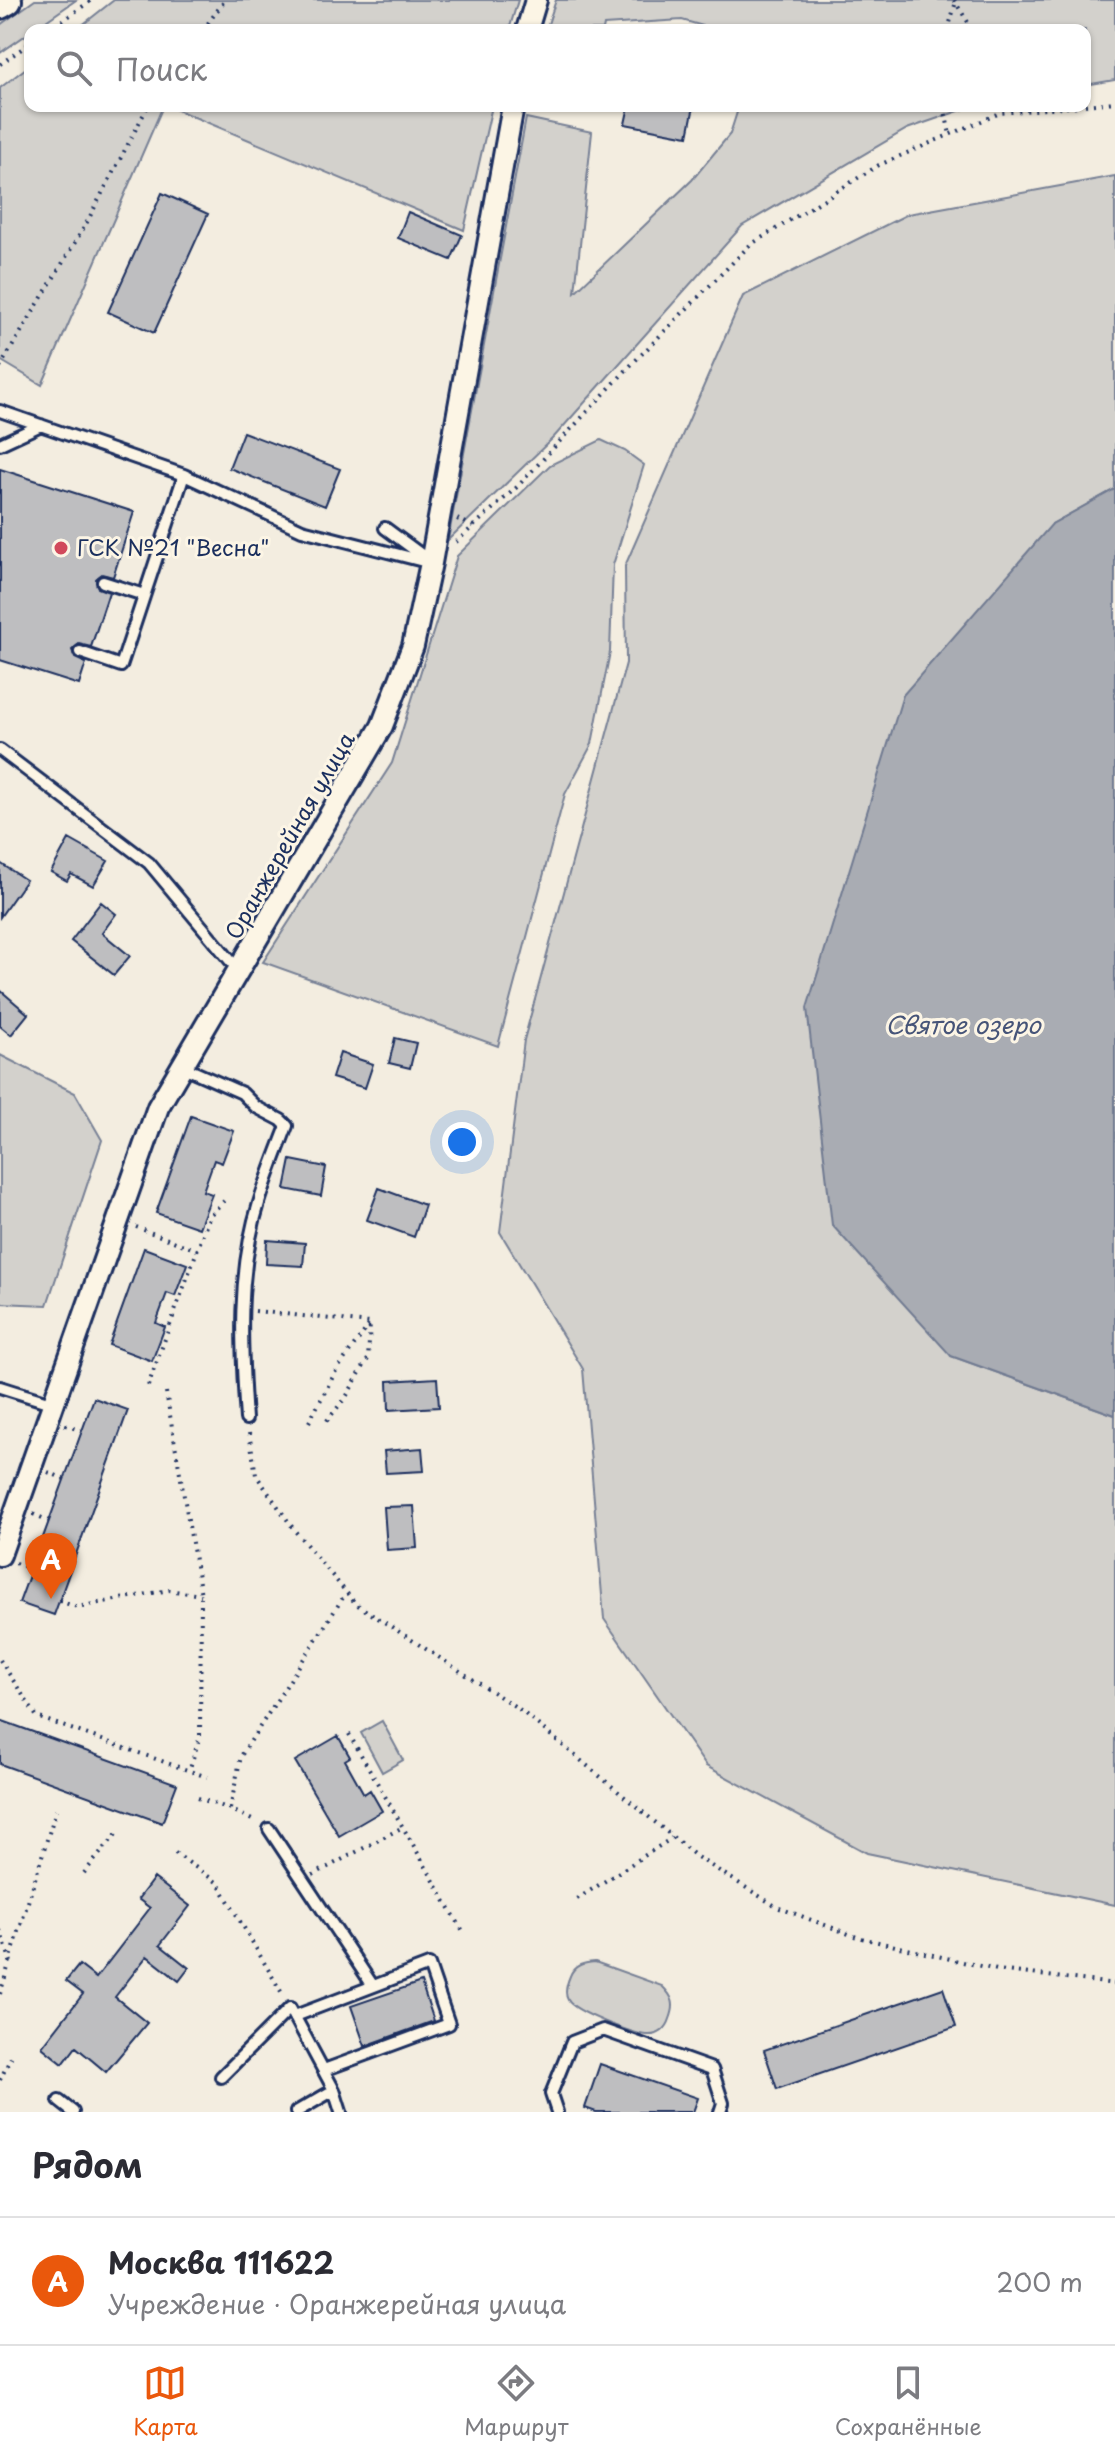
<!DOCTYPE html>
<html lang="ru">
<head>
<meta charset="utf-8">
<style>
	body { margin:0; font-family:"Playpen Sans",sans-serif; background:#f2f2f3; color:#2b2b33 }
	.you { position:absolute; left:462px; top:1142px; width:28px; height:28px; margin:-20px; border:6px solid #fff; border-radius:50%; background:#1a73e8; box-shadow:0 0 0 12px #1a73e833 }
	.badge { display:grid; place-items:center; width:52px; height:52px; border-radius:50%; background:#ea580c; color:#fff; font-size:26px; font-weight:700 }
	.pin { position:absolute; translate:-50% -66px; filter:drop-shadow(0 2px 4px #0008) }
	.pin::after { content:''; position:absolute; top:42px; width:28px; height:24px; background:inherit; clip-path:polygon(0 0,100% 0,50% 100%) }
	.list { margin:0; padding:0; list-style:none }
	h2 { display:flex; justify-content:space-between; align-items:center; height:104px; margin:0; padding:0 32px; font-size:34px }
	h2 small { font-size:26px; font-weight:400; color:#7c7c81 }
	.list li { display:grid; grid-template-columns:52px 1fr auto; gap:24px; align-items:center; box-sizing:border-box; height:128px; padding:0 32px; border-top:2px solid #e1e1e2 }
	.list b { display:block; font-size:30px; white-space:nowrap }
	.list p { margin:0; font-size:26px; white-space:nowrap; color:#7c7c81 }
	.list em { font-size:26px; font-style:normal; color:#7c7c81 }
	.icon { flex:none; width:44px; height:44px; fill:none; stroke:currentColor; stroke-width:2; stroke-linecap:round; stroke-linejoin:round }
	.map { position:relative; flex:none; width:1115px; height:2112px; overflow:hidden }
	.search { position:absolute; background:#fff; box-shadow:0 2px 6px #0004; left:24px; right:24px; top:24px; height:88px; display:flex; align-items:center; gap:20px; box-sizing:border-box; padding:0 28px; border-radius:16px; color:#7c7c81; font-size:30px }
	.sheet { height:232px; background:#fff }
	nav { display:flex; justify-content:space-around; align-items:center; box-sizing:border-box; height:112px; border-top:2px solid #e1e1e2; background:#fff; font-size:22px; color:#7c7c81 }
	nav a { display:grid; justify-items:center; gap:4px }
	nav .on { color:#ea580c }
	.map>svg:first-child { display:block }
</style>
</head>
<body>
<div class="map">
<svg width="1115" height="2112" viewBox="0 0 1115 2112">
	<rect width="100%" height="100%" fill="#f3ede0"/>
	<filter id="ink" filterUnits="userSpaceOnUse"><feTurbulence type="fractalNoise" baseFrequency=".0125" numOctaves="2"/><feDisplacementMap in="SourceGraphic" scale="16" xChannelSelector="R" yChannelSelector="G"/><feConvolveMatrix kernelMatrix="1 2 1 2 8 2 1 2 1" color-interpolation-filters="sRGB"/></filter>
	<g filter="url(#ink)">
		<!-- green -->
		<path fill="#d3d1cc" stroke="#778095" stroke-width="2" d="M 35,0 L 76,0 L 0,53 L 0,25 Z
			M 114,0 L 518,0 L 509,30 L 76,30 Z
			M 556,0 L 1115,0 L 1115,80 L 1085,85 L 1085,30 L 717,30 L 682,20 L 604,25 L 603,30 L 546,30 Z
			M 30,65 L 30,106 L 163,106 L 42,385 L 0,360 L 0,88 Z
			M 168,106 L 492,106 L 464,230 Z
			M 739,106 L 973,106 L 907,129 L 742,226 L 554,437 L 448,540 L 526,118 L 592,132 L 575,292 L 692,180 L 730,134 Z
			M 1115,176 L 1115,489 L 1052,524 L 951,1356 L 1115,1415 L 1115,1905 L 867,1853 L 706,1766 L 604,1619 L 583,1369 L 500,1232 L 524,1040 L 626,663 L 625,566 L 743,296 L 908,214 Z
			M 601,440 L 625,451 L 644,465 L 613,565 L 610,652 L 592,744 L 565,794 L 498,1046 L 263,962 L 392,763 L 457,556 L 550,465 Z
			M 0,1055 L 75,1093 L 102,1140 L 47,1305 L 0,1303 Z
			M 382,1721 L 403,1760 L 382,1772 L 361,1733 Z
			M 595,1962 L 662,1986 C 673,1997 676,2004 670,2019 C 667,2029 659,2036 647,2035 C 634,2034 574,2012 568,2000 C 564,1993 567,1983 570,1976 C 574,1965 583,1963 595,1962 Z"/>
		<!-- water -->
		<path fill="#a9acb3" stroke="#707a91" stroke-width="2" d="M 1115,489 L 1115,1415 L 951,1356 L 832,1225 L 807,1008 L 903,695 L 1052,524 Z"/>
		<!-- building -->
		<path fill="#bebec0" stroke="#1b2f5e" stroke-width="2" d="M 629,106 L 694,106 L 688,136 L 625,124 Z
			M 162,193 L 208,214 L 154,333 L 108,312 Z
			M 408,212 L 462,235 L 451,260 L 398,238 Z
			M 243,432 L 340,469 L 325,506 L 229,468 Z
			M 0,469 L 134,512 L 113,577 L 102,574 L 96,579 L 98,588 L 109,592 L 91,647 L 79,644 L 72,650 L 75,658 L 86,663 L 79,685 L 0,660 Z
			M 69,839 L 108,861 L 93,886 L 71,874 L 67,881 L 51,872 Z
			M 0,863 L 26,880 L 0,917 Z
			M 101,902 L 116,914 L 102,933 L 130,956 L 114,975 L 71,941 Z
			M 0,990 L 28,1014 L 11,1035 L 0,1026 Z
			M 395,1038 L 416,1043 L 410,1068 L 389,1063 Z
			M 340,1053 L 373,1064 L 365,1088 L 332,1078 Z
			M 191,1116 L 234,1131 L 222,1163 L 214,1160 L 203,1191 L 212,1194 L 199,1228 L 156,1213 Z
			M 291,1160 L 326,1167 L 321,1196 L 285,1189 Z
			M 379,1188 L 425,1205 L 414,1237 L 367,1220 Z
			M 267,1240 L 305,1243 L 303,1266 L 266,1264 Z
			M 144,1248 L 187,1264 L 175,1296 L 167,1293 L 156,1323 L 165,1327 L 152,1361 L 109,1345 Z
			M 437,1378 L 439,1407 L 389,1410 L 388,1381 Z
			M 94,1398 L 128,1410 L 54,1615 L 19,1603 Z
			M 422,1448 L 424,1471 L 386,1473 L 384,1451 Z
			M 414,1506 L 417,1548 L 387,1550 L 384,1507 Z
			M 0,1720 L 177,1784 L 162,1823 L 0,1764 Z
			M 338,1736 L 350,1757 L 345,1760 L 364,1794 L 370,1790 L 382,1811 L 339,1836 L 295,1761 Z
			M 154,1878 L 190,1906 L 160,1945 L 189,1968 L 179,1981 L 147,1956 L 115,1997 L 147,2023 L 106,2072 L 76,2047 L 63,2064 L 42,2047 L 83,1994 L 66,1981 L 79,1965 L 96,1978 L 150,1908 L 138,1899 Z
			M 421,1982 L 434,2021 L 365,2046 L 351,2006 Z
			M 943,1988 L 956,2027 L 777,2089 L 764,2050 Z
			M 600,2064 L 698,2098 L 693,2112 L 596,2112 L 585,2108 Z"/>
		<g fill="none" stroke-linecap="round" stroke-linejoin="round">
			<!-- lane casing -->
			<g stroke="#1b2f5e" stroke-width="16">
				<path id="lane" d="M 0,411 L 184,475
					M 0,444 L 41,425
					M 385,528 L 427,559
					M 103,582 L 144,595
					M 80,652 L 121,666 L 184,475 L 302,530 L 431,563
					M 0,750 L 149,863 L 239,971
					M 181,1066 L 242,1093 L 256,1107 L 281,1120 L 287,1126 C 277,1152 267,1177 259,1203 C 237,1273 241,1347 246,1419
					M 0,1387 L 54,1404
					M 269,1829 L 373,1986
					M 295,2016 L 429,1965 L 449,2024 L 324,2070
					M 221,2077 L 290,2008 L 334,2090
					M 59,2101 L 73,2112
					M 296,2112 L 334,2090 L 341,2112
					M 557,2112 L 551,2094 L 572,2042 L 603,2030 L 712,2069 L 723,2103 L 720,2112"/>
			</g>
			<!-- street casing -->
			<g stroke="#1b2f5e" stroke-width="26">
				<path id="street" d="M 527,30 L 536,0
					M 0,1555 L 158,1107 L 382,726 L 413,646 L 431,563 L 513,106"/>
			</g>
			<!-- secondary casing -->
			<g stroke="#1b2f5e" stroke-width="34">
				<path id="secondary" d="M 0,4 L 7,0"/>
			</g>
			<!-- path -->
			<path stroke="#1b2f5e" stroke-width="4" stroke-dasharray="2 6" stroke-linecap="butt" d="M 954,0 L 973,30
				M 49,30 L 92,0
				M 203,30 L 225,0
				M 948,30 L 955,5
				M 0,64 L 30,43
				M 1085,105 L 1115,102
				M 944,106 L 950,135
				M 0,367 L 86,224 L 148,106
				M 457,519 L 473,526
				M 456,542 L 517,487 L 631,365 L 750,245 L 879,165 L 1000,113 L 1079,106
				M 136,1227 L 197,1250
				M 255,1311 L 370,1323 L 368,1359 L 346,1397 L 325,1423
				M 148,1386 L 210,1215 L 224,1201
				M 166,1392 L 201,1595 L 200,1736 L 189,1771
				M 309,1422 L 336,1371 L 369,1325
				M 65,1425 L 82,1431
				M 249,1433 L 256,1475 L 295,1531 L 356,1604 L 519,1709 L 697,1857 L 777,1907 L 857,1937 L 997,1970 L 1115,1984
				M 48,1472 L 64,1479
				M 33,1514 L 49,1521
				M 15,1563 L 32,1569
				M 59,1601 L 77,1607 L 169,1590 L 201,1595
				M 0,1660 L 37,1717 L 207,1777
				M 349,1734 L 463,1931
				M 198,1798 L 230,1809 L 256,1822
				M 230,1809 L 241,1756 L 346,1593
				M 175,1853 L 218,1883 L 283,1995
				M 84,1873 L 118,1832
				M 313,1875 L 403,1827
				M 577,1899 L 672,1838
				M 0,1930 L 11,1962
				M 0,1994 L 56,1810
				M 0,2080 L 12,2055"/>
			<!-- lane -->
			<use href="#lane" stroke="#fcf5e5" stroke-width="10"/>
			<!-- street -->
			<use href="#street" stroke="#fcf5e5" stroke-width="20"/>
			<!-- secondary -->
			<use href="#secondary" stroke="#fcf5e5" stroke-width="28"/>
		</g>
	</g>
	<!-- markers -->
	<circle fill="#d1495b" stroke="#fcf5e5" stroke-width="3" cx="61" cy="548" r="8"/>
	<g text-anchor="middle" stroke-width="6" stroke-linejoin="round" paint-order="stroke">
		<!-- poi labels -->
		<g font-size="22" fill="#1b2f5e" stroke="#fcf5e5" text-anchor="start">
			<text x="77" y="556">ГСК №21 "Весна"</text>
		</g>
		<!-- street labels -->
		<g font-size="22" fill="#1b2f5e" stroke="#fcf5e5">
			<text transform="translate(290 836) rotate(-60)" y="8">Оранжерейная улица</text>
		</g>
		<!-- water labels -->
		<g font-size="24" font-style="italic" fill="#465478" stroke="#fcf5e5">
			<text x="963" y="1034">Святое озеро</text>
		</g>
	</g>
</svg>
<div class="you"></div>
<div class="pin badge" style="left:51px;top:1599px">A</div>
<div class="search"><svg class="icon" aria-label="search" viewBox="0 0 24 24"><circle cx="10" cy="10" r="6"/><path d="M15 15l6 6"/></svg>Поиск</div>
</div>
<section class="sheet">
<h2>Рядом<small></small></h2>
<ul class="list">
<li><span class="badge">A</span><div><b>Москва 111622</b><p>Учреждение · Оранжерейная улица</p></div><em>200 m</em></li>
</ul>
</section>
<nav>
<a class="on"><svg class="icon" aria-label="map" viewBox="0 0 24 24"><path d="M3 6l6-2 6 2 6-2v14l-6 2-6-2-6 2zM9 4v14M15 6v14"/></svg>Карта</a>
<a><svg class="icon" aria-label="directions" viewBox="0 0 24 24"><path d="M12 3l9 9-9 9-9-9zM9 14v-3h6M13 9l2 2-2 2"/></svg>Маршрут</a>
<a><svg class="icon" aria-label="saved" viewBox="0 0 24 24"><path d="M7 4h10v16l-5-4-5 4z"/></svg>Сохранённые</a>
</nav>
</body>
</html>
